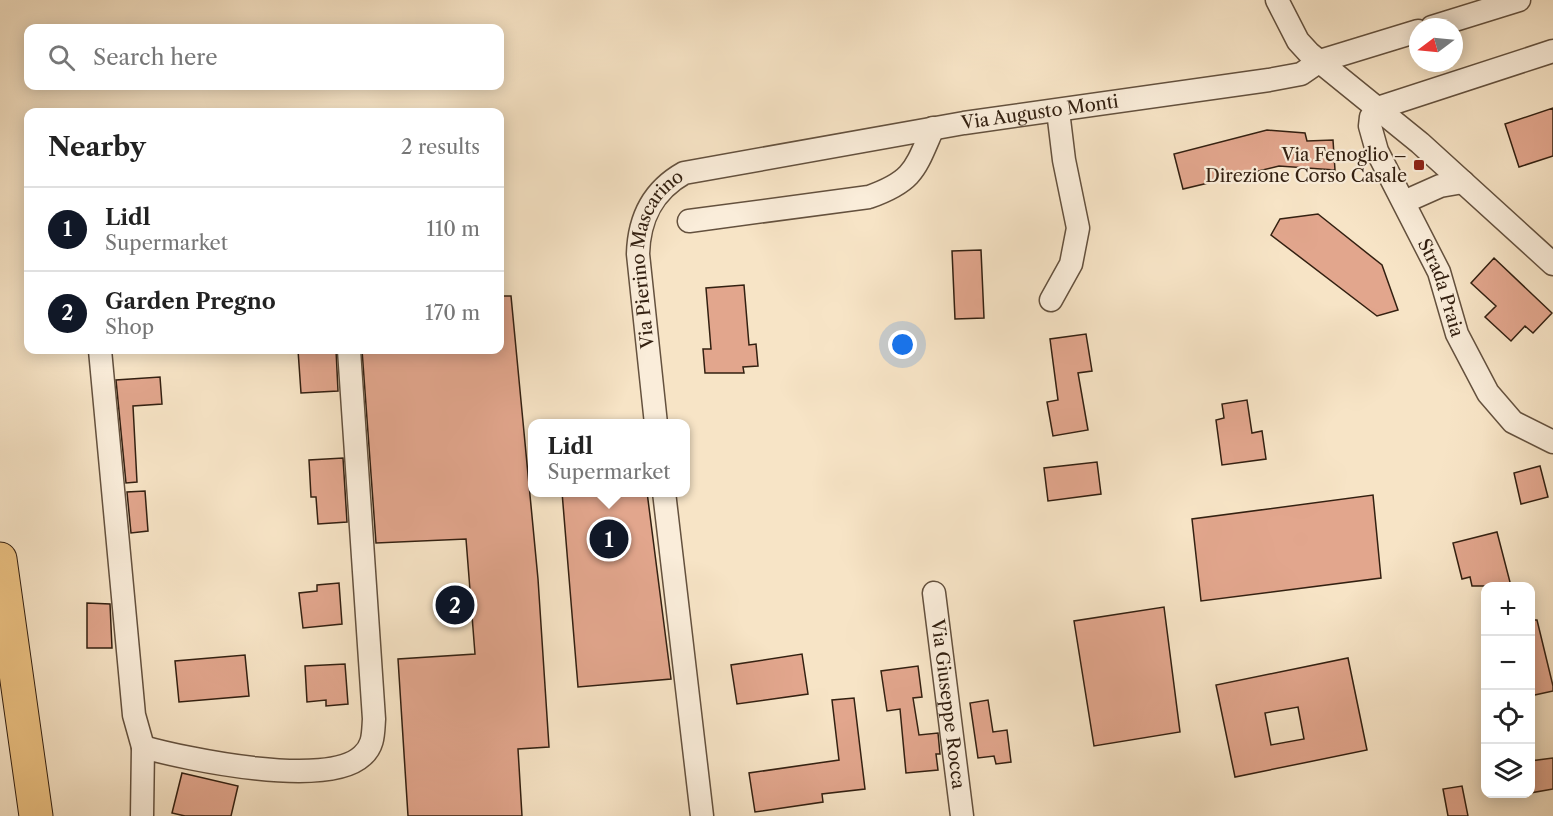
<!DOCTYPE html>
<html lang="en">
<head>
<meta charset="utf-8">
<style>
	body { margin:0; font-family:"Libre Caslon Text",serif; background:#f6f6f6; color:#222 }
	.controls { position:absolute; right:18px; bottom:18px; display:grid; overflow:hidden; border-radius:12px; box-shadow:0 3px 15px #0003 }
	.controls button { width:54px; height:54px; display:grid; place-items:center; padding:0; border:0; border-bottom:2px solid #e0e0e0; background:#fff; color:#222; font:30px sans-serif }
	.compass { position:absolute; left:1409px; top:18px; width:54px; height:54px; border-radius:50%; background:#fff; box-shadow:0 3px 15px #0003; rotate:254deg }
	.you { position:absolute; left:903px; top:345px; width:21px; height:21px; margin:-15px; border:4px solid #fff; border-radius:50%; background:#1a73e8; box-shadow:0 0 0 9px #1a73e833 }
	.badge { display:grid; place-items:center; width:39px; height:39px; border-radius:50%; background:#111827; color:#fff; font-size:20px; font-weight:700 }
	.pin { position:absolute; translate:-50% -50%; border:3px solid #fff; box-shadow:0 2px 6px #0006 }
	.popup { position:absolute; left:528px; top:419px; width:162px; height:78px; box-sizing:border-box; display:grid; place-content:center; border-radius:12px; background:#fff; filter:drop-shadow(0 2px 4px #0005); font-size:20px; white-space:nowrap; color:#767676 }
	.popup b { font-size:22px; color:#222 }
	.popup::after { content:''; position:absolute; left:50%; top:100%; margin-left:-12px; border:12px solid transparent; border-top-color:#fff }
	.list { margin:0; padding:0; list-style:none }
	h2 { display:flex; justify-content:space-between; align-items:center; height:78px; margin:0; padding:0 24px; font-size:26px }
	h2 small { font-size:20px; font-weight:400; color:#767676 }
	.list li { display:grid; grid-template-columns:39px 1fr auto; gap:18px; align-items:center; box-sizing:border-box; height:84px; padding:0 24px; border-top:2px solid #e0e0e0 }
	.list b { display:block; font-size:22px; white-space:nowrap }
	.list p { margin:0; font-size:20px; white-space:nowrap; color:#767676 }
	.list em { font-size:20px; font-style:normal; color:#767676 }
	.icon { flex:none; width:33px; height:33px; fill:none; stroke:currentColor; stroke-width:2; stroke-linecap:round; stroke-linejoin:round }
	.map { position:relative; flex:none; width:1553px; height:816px; overflow:hidden }
	.search { position:absolute; background:#fff; box-shadow:0 3px 15px #0003; left:24px; top:24px; width:480px; height:66px; display:flex; align-items:center; gap:15px; box-sizing:border-box; padding:0 21px; border-radius:12px; color:#767676; font-size:22px }
	.panel { position:absolute; background:#fff; box-shadow:0 3px 15px #0003; left:24px; top:108px; width:480px; height:246px; border-radius:12px }
	.map>svg:first-child { display:block }
</style>
</head>
<body>
<div class="map">
<svg width="1553" height="816" viewBox="0 0 1553 816">
	<rect width="100%" height="100%" fill="#f7e4c6"/>
	<filter id="stains"><feTurbulence type="fractalNoise" baseFrequency=".00333" numOctaves="4"/><feColorMatrix values="0 0 0 0 .2 0 0 0 0 .09 0 0 0 0 .02 0 0 0 .5 -.17"/></filter>
	<radialGradient id="worn" r=".72"><stop offset=".6" stop-color="#630" stop-opacity="0"/><stop offset="1" stop-color="#630" stop-opacity=".3"/></radialGradient>
	<!-- building -->
	<path fill="#e2a68d" stroke="#332011" stroke-width="1.5" fill-rule="evenodd" d="M 1553,108 L 1553,156 L 1519,167 L 1505,124 Z
		M 1267,130 L 1305,133 L 1307,141 L 1333,140 L 1335,170 L 1279,166 L 1183,189 L 1174,154 Z
		M 1318,214 L 1382,265 L 1398,310 L 1377,316 L 1271,235 L 1280,219 Z
		M 981,250 L 984,318 L 955,319 L 952,251 Z
		M 1494,258 L 1552,313 L 1533,333 L 1525,326 L 1511,341 L 1485,317 L 1496,306 L 1471,283 Z
		M 744,285 L 749,345 L 756,344 L 758,366 L 743,367 L 744,373 L 705,373 L 703,349 L 711,349 L 706,288 Z
		M 500,296 L 511,296 L 538,579 L 549,747 L 518,749 L 522,816 L 408,816 L 398,659 L 475,654 L 466,539 L 376,543 L 362,350 L 500,350 Z
		M 1086,334 L 1092,371 L 1078,373 L 1088,430 L 1053,436 L 1047,402 L 1058,400 L 1050,339 Z
		M 298,350 L 336,350 L 338,391 L 301,393 Z
		M 160,377 L 162,404 L 133,406 L 137,482 L 126,483 L 116,380 Z
		M 1247,400 L 1252,433 L 1262,431 L 1266,459 L 1222,465 L 1216,420 L 1224,418 L 1222,404 Z
		M 343,458 L 347,522 L 318,524 L 316,497 L 311,497 L 309,460 Z
		M 1097,462 L 1101,494 L 1048,501 L 1044,468 Z
		M 1540,466 L 1548,497 L 1521,504 L 1514,473 Z
		M 145,491 L 148,531 L 131,533 L 127,492 Z
		M 562,492 L 647,492 L 671,679 L 578,687 Z
		M 1373,495 L 1381,578 L 1201,601 L 1192,519 Z
		M 1497,532 L 1511,586 L 1472,586 L 1470,577 L 1462,579 L 1453,543 Z
		M 339,583 L 342,624 L 303,628 L 299,593 L 317,591 L 317,585 Z
		M 87,603 L 110,604 L 112,648 L 87,648 Z
		M 1164,607 L 1180,732 L 1094,746 L 1074,621 Z
		M 1530,620 L 1537,620 L 1553,686 L 1553,691 L 1530,696 Z
		M 802,654 L 808,694 L 737,704 L 731,665 Z
		M 245,655 L 249,696 L 179,702 L 175,661 Z
		M 1348,658 L 1367,750 L 1235,777 L 1216,685 ZM 1298,707 L 1304,739 L 1271,745 L 1265,713 Z
		M 345,664 L 348,704 L 326,706 L 326,700 L 307,702 L 305,666 Z
		M 918,666 L 922,697 L 913,698 L 919,735 L 938,733 L 940,754 L 936,754 L 938,770 L 906,773 L 900,709 L 887,711 L 881,671 Z
		M 854,698 L 865,789 L 822,794 L 823,802 L 755,812 L 749,773 L 839,760 L 832,700 Z
		M 988,700 L 993,732 L 1007,730 L 1011,762 L 996,764 L 994,756 L 978,758 L 970,703 Z
		M 1553,758 L 1553,789 L 1530,793 L 1530,761 Z
		M 182,773 L 238,786 L 231,816 L 185,816 L 172,813 Z
		M 1462,786 L 1468,816 L 1448,816 L 1443,789 Z"/>
	<g fill="none" stroke-linecap="round" stroke-linejoin="round">
		<!-- minor casing -->
		<g stroke="#64513e" stroke-width="25">
			<g id="minor">
				<path d="M 1277,0 L 1298,41 L 1309,53 L 1420,143 L 1553,264"/>
				<path d="M 1432,27 L 1519,0"/>
				<path id="s1" d="M 1553,51 L 1378,108 L 1371,117 L 1370,126 L 1377,151 L 1439,272 L 1457,334 L 1488,393 L 1513,422 L 1553,442"/>
				<path d="M 1404,202 L 1440,186 L 1463,182"/>
				<path d="M 689,221 L 869,197 C 914,181 915,169 933,128"/>
				<path d="M 1051,300 L 1071,264 L 1078,228 L 1064,160 L 1058,111"/>
				<path d="M 100,350 L 134,715 L 143,747"/>
				<path id="s2" d="M 656,424 L 638,254 C 639,219 652,191 684,173 L 964,123 L 1269,80 L 1301,74 L 1320,61 L 1418,31"/>
				<path d="M 664,492 L 702,816"/>
				<path id="s3" d="M 934,593 L 962,816"/>
				<path d="M 142,816 L 143,747 C 186,759 327,789 362,756 C 374,746 373,733 374,719 L 349,350"/>
			</g>
		</g>
		<!-- highway casing -->
		<g stroke="#332011" stroke-width="35">
			<path id="highway" d="M 0,559 L 36,816"/>
		</g>
		<!-- minor -->
		<use href="#minor" stroke="#faedda" stroke-width="22"/>
		<!-- highway -->
		<use href="#highway" stroke="#ecc283" stroke-width="33"/>
	</g>
	<!-- markers -->
	<rect fill="#8f2418" stroke="#faedda" stroke-width="2" x="1413" y="159" width="12" height="12" rx="3"/>
	<g text-anchor="middle" stroke-width="4.5" stroke-linejoin="round" paint-order="stroke">
		<!-- street labels -->
		<g font-size="18" fill="#332011" stroke="#faedda">
			<text dy="6" stroke="none"><textPath href="#s2" startOffset="630">Via Augusto Monti</textPath></text>
			<text dy="6" stroke="none"><textPath href="#s2" startOffset="171">Via Pierino Mascarino</textPath></text>
			<text dy="6" stroke="none"><textPath href="#s1" startOffset="382">Strada Praia</textPath></text>
			<text dy="6" stroke="none"><textPath href="#s3" startOffset="112">Via Giuseppe Rocca</textPath></text>
		</g>
		<!-- poi labels -->
		<g font-size="18" fill="#332011" stroke="#faedda" text-anchor="end">
			<text x="1407" y="161">Via Fenoglio –<tspan x="1407" dy="21">Direzione Corso Casale</tspan></text>
		</g>
	</g>
	<rect width="100%" height="100%" filter="url(#stains)"/>
	<rect width="100%" height="100%" fill="url(#worn)"/>
</svg>
<div class="controls">
<button>+</button>
<button>−</button>
<button><svg class="icon" aria-label="locate" viewBox="0 0 24 24"><circle cx="12" cy="12" r="6"/><path d="M12 2v4M12 18v4M2 12h4M18 12h4"/></svg></button>
<button><svg class="icon" aria-label="layers" viewBox="0 0 24 24"><path d="M12 4l9 5-9 5-9-5zM3 14l9 5 9-5"/></svg></button>
</div>
<svg class="compass" viewBox="-18 -18 36 36"><path d="M0-13l5 13h-10z" fill="#e53935"/><path d="M0 13l5-13h-10z" fill="#767676"/></svg>
<div class="you"></div>
<div class="pin badge" style="left:609px;top:539px">1</div>
<div class="popup"><b>Lidl</b>Supermarket</div>
<div class="pin badge" style="left:455px;top:605px">2</div>
<div class="search"><svg class="icon" aria-label="search" viewBox="0 0 24 24"><circle cx="10" cy="10" r="6"/><path d="M15 15l6 6"/></svg>Search here</div>
<section class="panel">
<h2>Nearby<small>2 results</small></h2>
<ul class="list">
<li><span class="badge">1</span><div><b>Lidl</b><p>Supermarket</p></div><em>110 m</em></li>
<li><span class="badge">2</span><div><b>Garden Pregno</b><p>Shop</p></div><em>170 m</em></li>
</ul>
</section>
</div>
</body>
</html>
